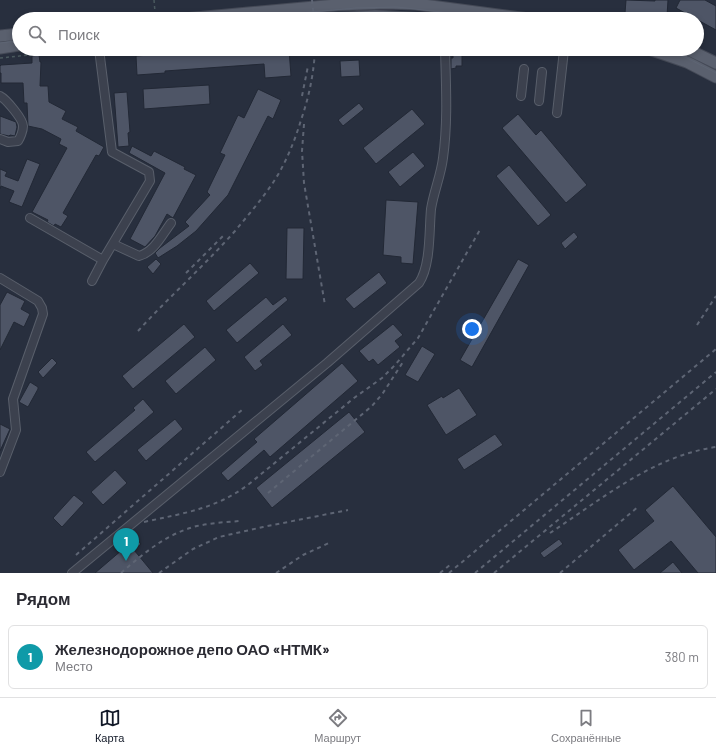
<!DOCTYPE html>
<html lang="ru">
<head>
<meta charset="utf-8">
<style>
	body { margin:0; font-family:Barlow,sans-serif; background:#f7f7f7; color:#2b2b33 }
	.you { position:absolute; left:472px; top:329px; width:14px; height:14px; margin:-10px; border:3px solid #fff; border-radius:50%; background:#1a73e8; box-shadow:0 0 0 6px #1a73e833 }
	.badge { display:grid; place-items:center; width:26px; height:26px; border-radius:50%; background:#111827; color:#fff; font-size:13px; font-weight:700 }
	.pin { position:absolute; translate:-50% -33px; filter:drop-shadow(0 1px 2px #0008) }
	.pin::after { content:''; position:absolute; top:21px; width:14px; height:12px; background:inherit; clip-path:polygon(0 0,100% 0,50% 100%) }
	.list { margin:0; padding:0; list-style:none }
	h2 { display:flex; justify-content:space-between; align-items:center; height:52px; margin:0; padding:0 16px; font-size:17px }
	h2 small { font-size:13px; font-weight:400; color:#7c7c81 }
	.list li { display:grid; grid-template-columns:26px 1fr auto; gap:12px; align-items:center; box-sizing:border-box; height:64px; margin:0 8px 8px; padding:0 8px; border:1px solid #e1e1e2; border-radius:6px }
	.list b { display:block; font-size:15px; white-space:nowrap }
	.list p { margin:0; font-size:13px; white-space:nowrap; color:#7c7c81 }
	.list em { font-size:13px; font-style:normal; color:#7c7c81 }
	.icon { flex:none; width:22px; height:22px; fill:none; stroke:currentColor; stroke-width:2; stroke-linecap:round; stroke-linejoin:round }
	.map { position:relative; flex:none; width:716px; height:573px; overflow:hidden }
	.search { position:absolute; background:#fff; box-shadow:0 2px 6px #0003; left:12px; right:12px; top:12px; height:44px; display:flex; align-items:center; gap:10px; box-sizing:border-box; padding:0 14px; border-radius:22px; color:#7c7c81; font-size:15px }
	.sheet { height:124px; background:#fff }
	nav { display:flex; justify-content:space-around; align-items:center; box-sizing:border-box; height:56px; border-top:1px solid #e1e1e2; background:#fff; font-size:11px; color:#7c7c81 }
	nav a { display:grid; justify-items:center; gap:2px }
	nav .on { color:#111827 }
	.map>svg:first-child { display:block }
</style>
</head>
<body>
<div class="map">
<svg width="716" height="573" viewBox="0 0 716 573">
	<rect width="100%" height="100%" fill="#282f3e"/>
	<!-- building -->
	<path fill="#4e5566" stroke="#222835" d="M 626,0 L 655,1 L 655,0 L 668,0 L 667,16 L 625,13 Z
		M 680,0 L 705,0 L 716,6 L 716,30 L 676,8 Z
		M 233,49 L 289,49 L 291,76 L 265,78 L 264,64 L 165,71 L 165,73 L 137,75 L 136,56 Z
		M 453,53 L 462,53 L 462,66 L 456,66 L 456,68 L 451,69 L 451,58 L 453,58 Z
		M 39,55 L 40,62 L 41,62 L 40,86 L 48,86 L 49,102 L 66,111 L 62,119 L 78,127 L 76,131 L 104,147 L 99,156 L 96,155 L 63,213 L 68,216 L 61,227 L 55,224 L 54,226 L 47,222 L 48,220 L 32,212 L 67,148 L 59,144 L 61,139 L 42,129 L 28,126 L 27,103 L 24,103 L 23,83 L 1,83 L 1,73 L 0,73 L 0,66 L 1,65 L 32,63 L 32,56 Z
		M 359,60 L 360,76 L 341,77 L 340,61 Z
		M 209,85 L 210,104 L 144,109 L 143,89 Z
		M 258,89 L 281,100 L 273,119 L 268,116 L 228,195 L 196,231 L 177,246 L 158,258 L 155,253 L 160,248 L 189,226 L 185,222 L 210,195 L 207,192 L 225,155 L 220,153 L 238,115 L 244,118 Z
		M 127,92 L 130,132 L 128,133 L 129,146 L 118,147 L 114,93 Z
		M 359,103 L 364,109 L 343,126 L 338,120 Z
		M 412,109 L 425,124 L 376,164 L 363,148 Z
		M 518,114 L 536,135 L 541,130 L 587,185 L 566,203 L 502,128 Z
		M 0,116 L 16,122 L 17,127 L 15,136 L 10,135 L 9,136 L 0,134 Z
		M 132,146 L 151,156 L 154,151 L 185,167 L 184,169 L 196,175 L 173,218 L 167,214 L 155,236 L 145,247 L 130,239 L 165,173 L 129,153 Z
		M 413,152 L 425,166 L 400,187 L 388,172 Z
		M 27,159 L 40,164 L 22,207 L 9,202 L 14,191 L 1,186 L 0,189 L 0,169 L 7,172 L 5,176 L 18,181 Z
		M 509,165 L 551,215 L 538,226 L 496,176 Z
		M 386,200 L 418,202 L 413,264 L 401,263 L 401,257 L 383,255 Z
		M 287,228 L 304,228 L 303,279 L 286,279 Z
		M 574,232 L 578,237 L 565,249 L 561,243 Z
		M 156,259 L 161,264 L 153,274 L 147,267 Z
		M 518,259 L 529,265 L 472,367 L 460,360 Z
		M 250,263 L 259,273 L 214,311 L 206,301 Z
		M 379,272 L 387,283 L 354,309 L 345,299 Z
		M 7,292 L 25,301 L 21,309 L 30,314 L 24,327 L 14,322 L 0,350 L 0,305 Z
		M 285,296 L 288,300 L 237,343 L 226,330 L 266,297 L 273,305 Z
		M 184,324 L 195,337 L 133,389 L 122,376 Z
		M 283,324 L 292,335 L 260,361 L 263,365 L 255,371 L 244,357 Z
		M 393,324 L 403,335 L 395,341 L 400,347 L 378,365 L 373,359 L 369,362 L 359,351 Z
		M 422,346 L 435,354 L 418,382 L 405,375 Z
		M 205,347 L 216,360 L 176,394 L 165,381 Z
		M 52,358 L 57,363 L 43,378 L 38,372 Z
		M 342,363 L 358,381 L 270,457 L 264,450 L 228,481 L 221,473 L 257,442 L 254,439 Z
		M 30,382 L 38,387 L 38,389 L 28,407 L 19,402 Z
		M 459,388 L 477,415 L 446,435 L 427,405 L 442,396 L 443,398 Z
		M 143,399 L 154,412 L 95,462 L 86,452 L 135,410 L 133,408 Z
		M 349,412 L 365,432 L 272,508 L 256,488 Z
		M 175,419 L 183,429 L 146,461 L 137,450 Z
		M 0,424 L 10,429 L 0,451 Z
		M 495,434 L 503,445 L 464,470 L 457,459 Z
		M 115,470 L 127,483 L 103,505 L 91,492 Z
		M 673,486 L 716,537 L 716,573 L 698,573 L 671,541 L 634,570 L 618,550 L 654,521 L 645,510 Z
		M 74,495 L 84,503 L 62,527 L 53,518 Z
		M 136,538 L 141,544 L 134,550 L 153,573 L 95,573 Z
		M 559,539 L 563,544 L 544,558 L 540,553 Z
		M 673,562 L 682,573 L 660,573 Z"/>
	<g fill="none" stroke-linecap="round" stroke-linejoin="round">
		<!-- minor casing -->
		<g stroke="#595f6b" stroke-width="10">
			<path id="minor" d="M 560,49 L 574,51 L 578,49
				M 0,96 C 6,99 23,119 23,126 C 23,131 20,138 18,141 L 8,142 L 0,139
				M 521,96 L 524,69
				M 539,101 L 542,72
				M 557,113 L 564,50
				M 30,218 L 103,260
				M 113,244 L 139,256 C 154,252 162,235 171,223
				M 0,278 L 38,301 L 42,308 L 43,314 L 13,399 L 16,430 L 0,472
				M 92,281 L 103,260 L 150,181 L 149,172 L 112,152 L 99,49
				M 72,573 L 327,363 L 419,283 C 431,265 429,230 431,209 C 434,191 441,175 443,158 C 448,122 446,86 445,49"/>
		</g>
		<!-- major casing -->
		<g stroke="#454a57" stroke-width="13">
			<path id="major" d="M 184,19 L 336,5 L 386,3 L 416,4 L 529,19
				M 332,19 L 375,16 L 426,19
				M 0,36 L 19,34
				M 0,48 L 19,45
				M 649,49 L 687,62 L 716,77
				M 687,49 L 716,63"/>
		</g>
		<!-- path -->
		<path stroke="#4a595e" stroke-width="1.5" stroke-dasharray="3 3" stroke-linecap="butt" d="M 154,0 L 155,12
			M 111,55 L 114,50 L 113,49
			M 0,58 L 87,49"/>
		<!-- minor -->
		<use href="#minor" stroke="#3c414e" stroke-width="8"/>
		<!-- major -->
		<use href="#major" stroke="#5a606e" stroke-width="11"/>
		<!-- tram -->
		<path stroke="#5e6574" stroke-width="1" d="M 231,19 L 356,8 L 397,7 L 504,19
			M 0,43 L 19,41
			M 664,49 L 687,58 L 716,73"/>
		<!-- rail -->
		<path stroke="#5e6574" stroke-width="2" stroke-dasharray="4 4" stroke-linecap="butt" d="M 312,0 L 314,19
			M 302,96 L 308,66
			M 304,124 L 302,151 L 304,183 L 325,305
			M 186,273 L 223,236
			M 697,325 L 716,296
			M 138,331 C 169,297 204,266 235,231 C 249,214 264,197 276,178 C 287,160 295,140 301,120 C 309,97 314,73 315,49
			M 268,493 L 372,406 L 383,393 L 403,362
			M 144,522 C 184,513 216,509 249,484 L 354,398 L 382,378 L 395,365 L 418,338 L 481,228
			M 550,533 C 602,499 653,456 716,447
			M 76,555 L 243,409
			M 121,573 C 144,553 166,534 197,526 C 211,523 226,522 240,521
			M 159,573 L 193,549 L 219,537 L 263,527 L 348,510
			M 276,573 L 303,555 L 329,543
			M 440,573 L 451,564
			M 449,573 L 716,349
			M 475,573 L 716,372
			M 494,573 L 716,389
			M 560,573 L 639,506"/>
	</g>
</svg>
<div class="you"></div>
<div class="pin badge" style="left:126px;top:561px;background:#0f9aa8">1</div>
<div class="search"><svg class="icon" aria-label="search" viewBox="0 0 24 24"><circle cx="10" cy="10" r="6"/><path d="M15 15l6 6"/></svg>Поиск</div>
</div>
<section class="sheet">
<h2>Рядом<small></small></h2>
<ul class="list">
<li><span class="badge" style="background:#0f9aa8">1</span><div><b>Железнодорожное депо ОАО «НТМК»</b><p>Место</p></div><em>380 m</em></li>
</ul>
</section>
<nav>
<a class="on"><svg class="icon" aria-label="map" viewBox="0 0 24 24"><path d="M3 6l6-2 6 2 6-2v14l-6 2-6-2-6 2zM9 4v14M15 6v14"/></svg>Карта</a>
<a><svg class="icon" aria-label="directions" viewBox="0 0 24 24"><path d="M12 3l9 9-9 9-9-9zM9 14v-3h6M13 9l2 2-2 2"/></svg>Маршрут</a>
<a><svg class="icon" aria-label="saved" viewBox="0 0 24 24"><path d="M7 4h10v16l-5-4-5 4z"/></svg>Сохранённые</a>
</nav>
</body>
</html>
